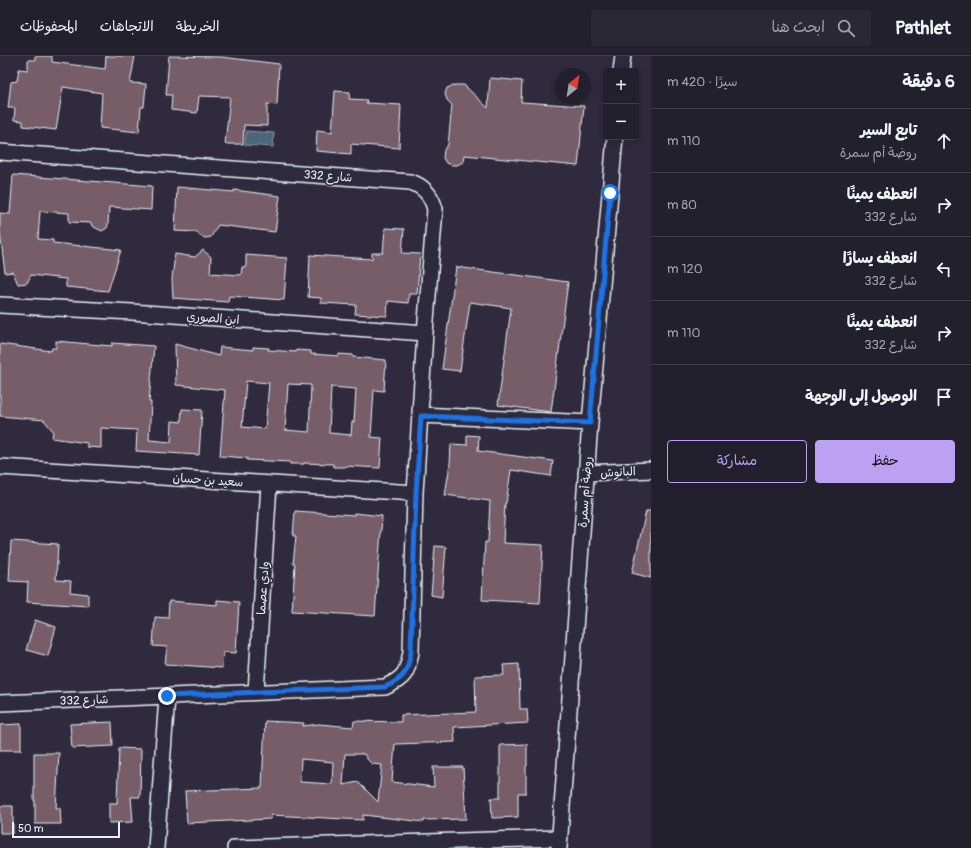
<!DOCTYPE html>
<html lang="ar">
<head>
<meta charset="utf-8">
<style>
	body { margin:0; font-family:Pangolin,"Playpen Sans Arabic",sans-serif; background:#2b2836; color:#f1f3f6; direction:rtl }
	.controls { position:absolute; right:12px; top:12px; display:grid; overflow:hidden; border-radius:4px; box-shadow:0 2px 6px #0003 }
	.controls button { width:36px; height:36px; display:grid; place-items:center; padding:0; border:0; border-bottom:1px solid #403e4a; background:#23202e; color:#f1f3f6; font:20px sans-serif }
	.compass { position:absolute; left:555px; top:12px; width:36px; height:36px; border-radius:50%; background:#23202e; box-shadow:0 2px 6px #0003; rotate:30deg }
	.scale { position:absolute; left:12px; bottom:10px; width:108px; box-sizing:border-box; padding-left:4px; border:2px solid #e8f1f8; border-top:0; font-size:11px; line-height:14px; white-space:nowrap; color:#e8f1f8; -webkit-text-stroke:3px #2f2a3d; paint-order:stroke }
	.stop { position:absolute; width:12px; height:12px; margin:-9px; border:3px solid #1a73e8; border-radius:50%; background:#fff }
	.stop.end { background:#1a73e8; border-color:#fff; box-shadow:0 1px 4px #0008 }
	.list { margin:0; padding:0; list-style:none }
	h2 { display:flex; justify-content:space-between; align-items:center; height:52px; margin:0; padding:0 16px; font-size:17px }
	h2 small { font-size:13px; font-weight:400; color:#a3a3aa }
	.list li { display:grid; grid-template-columns:26px 1fr auto; gap:12px; align-items:center; box-sizing:border-box; height:64px; padding:0 16px; border-top:1px solid #403e4a }
	.list b { display:block; font-size:15px; white-space:nowrap }
	.list p { margin:0; font-size:13px; white-space:nowrap; color:#a3a3aa }
	.list em { font-size:13px; font-style:normal; color:#a3a3aa }
	.actions { display:flex; gap:8px; padding:12px 16px }
	.actions a { flex:1; padding:9px 0; border:1px solid #bca0f2; border-radius:4px; text-align:center; font-size:14px; color:#bca0f2 }
	.actions .main { background:#bca0f2; color:#111 }
	.icon { flex:none; width:22px; height:22px; fill:none; stroke:currentColor; stroke-width:2; stroke-linecap:round; stroke-linejoin:round }
	.map { position:relative; flex:none; width:651px; height:792px; overflow:hidden; direction:ltr }
	header { display:flex; align-items:center; gap:24px; box-sizing:border-box; height:56px; padding:0 20px; background:#23202e; border-bottom:1px solid #403e4a }
	header strong { font-size:19px }
	nav { display:flex; gap:22px; margin-inline-start:auto; font-size:14px }
	.search { width:280px; height:36px; background:#2b2836; display:flex; align-items:center; gap:10px; box-sizing:border-box; padding:0 14px; border-radius:4px; color:#a3a3aa; font-size:15px }
	main { display:flex }
	aside { flex:1; background:#23202e }
	.map>svg:first-child { display:block }
</style>
</head>
<body>
<header>
<strong>Pathlet</strong>
<div class="search"><svg class="icon" aria-label="search" viewBox="0 0 24 24"><circle cx="10" cy="10" r="6"/><path d="M15 15l6 6"/></svg>ابحث هنا</div>
<nav><a>الخريطة</a><a>الاتجاهات</a><a>المحفوظات</a></nav>
</header>
<main>
<aside>
<h2>6 دقيقة<small>سيرًا · 420 m</small></h2>
<ul class="list">
<li><svg class="icon" aria-label="ahead" viewBox="0 0 24 24"><path d="M12 20V5M6 11l6-6 6 6"/></svg><div><b>تابع السير</b><p>روضة أم سمرة</p></div><em>110 m</em></li>
<li><svg class="icon" aria-label="right" viewBox="0 0 24 24"><path d="M7 20v-9h11M14 6l5 5-5 5"/></svg><div><b>انعطف يمينًا</b><p>شارع 332</p></div><em>80 m</em></li>
<li><svg class="icon" aria-label="left" viewBox="0 0 24 24"><path d="M17 20v-9H6M10 6l-5 5 5 5"/></svg><div><b>انعطف يسارًا</b><p>شارع 332</p></div><em>120 m</em></li>
<li><svg class="icon" aria-label="right" viewBox="0 0 24 24"><path d="M7 20v-9h11M14 6l5 5-5 5"/></svg><div><b>انعطف يمينًا</b><p>شارع 332</p></div><em>110 m</em></li>
<li><svg class="icon" aria-label="arrive" viewBox="0 0 24 24"><path d="M6 21V4h12l-3 4 3 4H6"/></svg><div><b>الوصول إلى الوجهة</b></div></li>
</ul>
<div class="actions"><a class="main">حفظ</a><a>مشاركة</a></div>
</aside>
<div class="map">
<svg width="651" height="792" viewBox="0 0 651 792">
	<rect width="100%" height="100%" fill="#2f2a3d"/>
	<filter id="ink" filterUnits="userSpaceOnUse"><feTurbulence type="fractalNoise" baseFrequency=".025" numOctaves="2"/><feDisplacementMap in="SourceGraphic" scale="8" xChannelSelector="R" yChannelSelector="G"/><feConvolveMatrix kernelMatrix="1 2 1 2 8 2 1 2 1" color-interpolation-filters="sRGB"/></filter>
	<g filter="url(#ink)">
		<!-- water -->
		<path fill="#4e6579" stroke="#8c9dac" d="M 246,75 L 274,77 L 273,91 L 245,89 Z"/>
		<!-- building -->
		<path fill="#765d68" stroke="#e8f1f8" fill-rule="evenodd" d="M 35,0 L 52,0 L 52,6 L 105,13 L 106,0 L 135,0 L 130,27 L 146,28 L 144,51 L 141,51 L 139,76 L 100,72 L 102,37 L 63,31 L 56,74 L 23,70 L 23,65 L 14,64 L 15,52 L 8,52 L 11,26 L 17,25 L 19,13 L 28,14 L 28,4 L 35,4 Z
			M 169,0 L 221,1 L 279,8 L 277,49 L 267,48 L 267,70 L 244,69 L 243,88 L 225,88 L 230,41 L 199,40 L 197,57 L 171,54 L 172,39 L 166,39 Z
			M 490,22 L 522,25 L 521,46 L 584,50 L 578,110 L 464,99 L 463,106 L 457,109 L 452,109 L 446,107 L 443,102 L 444,94 L 448,89 L 452,49 L 447,44 L 445,38 L 447,32 L 455,29 L 464,29 L 488,52 Z
			M 335,35 L 350,36 L 349,43 L 367,44 L 366,47 L 401,49 L 399,92 L 351,88 L 351,98 L 316,95 L 317,74 L 332,76 Z
			M 13,119 L 152,130 L 151,154 L 109,151 L 108,169 L 107,172 L 102,175 L 92,170 L 91,167 L 69,166 L 69,157 L 40,155 L 38,183 L 53,184 L 53,187 L 121,194 L 108,235 L 66,231 L 66,223 L 31,219 L 27,227 L 18,228 L 13,216 L 5,217 L 0,176 L 0,157 L 10,158 Z
			M 177,131 L 234,136 L 234,134 L 280,140 L 275,176 L 218,169 L 211,181 L 205,182 L 199,179 L 197,176 L 175,175 Z
			M 385,172 L 404,173 L 402,197 L 420,198 L 417,238 L 409,238 L 408,247 L 388,245 L 387,260 L 355,258 L 356,249 L 321,247 L 321,242 L 308,241 L 310,199 L 372,203 L 372,197 L 383,197 Z
			M 203,194 L 211,201 L 210,217 L 241,219 L 242,211 L 246,211 L 246,199 L 287,202 L 284,244 L 229,240 L 228,246 L 173,242 L 172,223 L 175,198 L 195,201 Z
			M 456,211 L 568,226 L 551,356 L 498,349 L 511,252 L 470,246 L 460,315 L 442,313 Z
			M 56,285 L 112,290 L 112,287 L 154,290 L 149,346 L 151,346 L 149,384 L 171,386 L 172,365 L 181,366 L 182,353 L 202,354 L 199,399 L 136,395 L 137,374 L 101,372 L 101,392 L 87,391 L 87,387 L 52,382 L 53,375 L 44,364 L 0,360 L 0,288 L 51,295 L 52,292 L 56,292 Z
			M 175,288 L 219,300 L 220,291 L 253,294 L 253,291 L 269,292 L 268,294 L 296,296 L 296,294 L 311,295 L 311,298 L 339,300 L 339,298 L 353,299 L 353,301 L 386,304 L 384,335 L 374,334 L 371,381 L 382,382 L 380,412 L 345,410 L 345,411 L 333,411 L 333,408 L 304,407 L 304,408 L 290,408 L 290,406 L 247,404 L 247,402 L 220,400 L 225,334 L 176,329 ZM 246,325 L 269,327 L 265,373 L 242,371 ZM 288,328 L 311,329 L 309,376 L 285,374 ZM 331,331 L 356,333 L 354,366 L 352,366 L 351,379 L 329,377 Z
			M 467,379 L 479,380 L 478,395 L 553,405 L 551,420 L 511,414 L 506,447 L 505,447 L 503,487 L 543,489 L 540,547 L 482,544 L 485,486 L 488,486 L 490,445 L 445,439 L 450,408 L 451,388 L 467,389 Z
			M 295,455 L 354,459 L 354,457 L 382,460 L 375,560 L 292,555 L 295,508 L 293,508 L 296,480 L 293,480 Z
			M 646,455 L 651,455 L 651,522 L 632,517 Z
			M 11,485 L 58,488 L 56,524 L 71,525 L 70,536 L 88,538 L 88,550 L 27,546 L 28,526 L 9,525 Z
			M 435,490 L 446,491 L 442,541 L 431,539 Z
			M 217,544 L 239,546 L 236,597 L 223,596 L 222,612 L 165,608 L 167,591 L 153,590 L 155,561 L 168,562 L 169,545 L 217,549 Z
			M 35,564 L 56,571 L 48,600 L 26,594 Z
			M 519,608 L 520,653 L 527,653 L 528,667 L 454,671 L 455,686 L 395,688 L 392,726 L 434,731 L 433,711 L 463,711 L 466,763 L 424,764 L 424,766 L 363,759 L 363,764 L 271,759 L 271,763 L 187,767 L 185,735 L 262,732 L 265,665 L 304,667 L 303,670 L 319,668 L 353,671 L 354,665 L 401,666 L 401,659 L 476,656 L 475,620 L 504,619 L 503,609 ZM 345,698 L 364,698 L 367,703 L 372,708 L 382,709 L 378,746 L 358,726 L 343,729 ZM 301,703 L 333,706 L 332,728 L 300,726 Z
			M 112,666 L 113,690 L 72,692 L 70,668 Z
			M 21,668 L 21,694 L 0,694 L 0,669 Z
			M 527,688 L 527,710 L 526,710 L 526,737 L 518,737 L 518,761 L 492,762 L 491,742 L 500,742 L 500,689 Z
			M 119,692 L 141,693 L 140,741 L 131,741 L 133,766 L 109,767 L 109,747 L 117,747 Z
			M 34,697 L 59,697 L 56,752 L 60,752 L 61,768 L 35,768 L 35,745 L 34,745 Z
			M 0,750 L 13,750 L 13,777 L 0,777 Z"/>
		<g fill="none" stroke-linecap="round" stroke-linejoin="round">
			<!-- minor casing -->
			<g stroke="#e8f1f8" stroke-width="18">
				<path id="minor" d="M 621,15 L 623,0
					M 0,96 L 410,126 C 424,130 431,139 435,153 L 425,277 L 415,437 L 411,596 C 407,617 405,622 385,631 L 0,647
					M 0,249 L 132,256 L 425,277
					M 421,359 L 590,367
					M 0,411 L 415,437
					M 586,417 L 651,414
					M 256,636 L 269,428
					M 156,792 L 167,641
					M 235,792 L 559,782
					M 559,792 L 590,367 L 615,81"/>
			</g>
			<!-- minor -->
			<use href="#minor" stroke="#2f2a3d" stroke-width="15"/>
		</g>
	</g>
	<g fill="none" stroke-linecap="round" stroke-linejoin="round" filter="url(#ink)">
		<!-- route -->
		<path stroke="#1a73e8" stroke-width="5" d="M 167,640 L 385,631 C 405,622 407,617 411,596 L 416,437 L 421,360 L 590,367 L 610,137"/>
	</g>
	<g text-anchor="middle" stroke-width="3" stroke-linejoin="round" paint-order="stroke">
		<!-- street labels -->
		<g font-size="12" fill="#e8f1f8" stroke="#2f2a3d">
			<text transform="translate(328 120) rotate(4)" y="4">شارع 332</text>
			<text transform="translate(213 262) rotate(4)" y="4">ابن الصوري</text>
			<text transform="translate(618 416) rotate(-3)" y="4">البانوش</text>
			<text transform="translate(208 424) rotate(4)" y="4">سعيد بن حسان</text>
			<text transform="translate(585 436) rotate(-86)" y="4">روضة أم سمرة</text>
			<text transform="translate(263 532) rotate(-86)" y="4">وادي عصما</text>
			<text transform="translate(84 644) rotate(-2)" y="4">شارع 332</text>
		</g>
	</g>
</svg>
<div class="controls">
<button>+</button>
<button>−</button>
</div>
<svg class="compass" viewBox="-18 -18 36 36"><path d="M0-13l5 13h-10z" fill="#e53935"/><path d="M0 13l5-13h-10z" fill="#a3a3aa"/></svg>
<div class="scale">50 m</div>
<div class="stop" style="left:610px;top:137px"></div>
<div class="stop end" style="left:167px;top:640px"></div>
</div>
</main>
</body>
</html>
